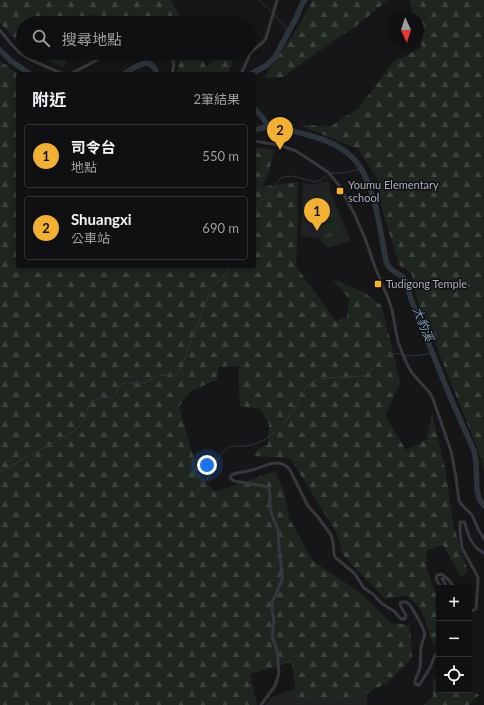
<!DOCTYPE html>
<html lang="zh-TW">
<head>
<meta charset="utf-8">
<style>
	body { margin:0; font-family:Lato,"Noto Sans TC",sans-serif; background:#19191b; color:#f1f3f6 }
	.controls { position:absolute; right:12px; bottom:12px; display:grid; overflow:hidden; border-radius:4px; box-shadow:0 2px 6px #0003 }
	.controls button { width:36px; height:36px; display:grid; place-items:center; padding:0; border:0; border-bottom:1px solid #303032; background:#101012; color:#f1f3f6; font:20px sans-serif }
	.compass { position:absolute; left:388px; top:12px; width:36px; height:36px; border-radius:50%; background:#101012; box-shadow:0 2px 6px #0003; rotate:176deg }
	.you { position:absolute; left:207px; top:465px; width:14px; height:14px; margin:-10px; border:3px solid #fff; border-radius:50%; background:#1a73e8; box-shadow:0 0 0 6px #1a73e833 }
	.badge { display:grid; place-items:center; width:26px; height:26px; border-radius:50%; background:#f2b134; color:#111; font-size:13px; font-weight:700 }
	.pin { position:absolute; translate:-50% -33px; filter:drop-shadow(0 1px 2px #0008) }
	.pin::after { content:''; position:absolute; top:21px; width:14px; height:12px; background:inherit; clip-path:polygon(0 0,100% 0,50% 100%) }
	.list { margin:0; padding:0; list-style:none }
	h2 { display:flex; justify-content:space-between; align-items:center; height:52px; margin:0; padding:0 16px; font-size:17px }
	h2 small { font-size:13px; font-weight:400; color:#9c9d9f }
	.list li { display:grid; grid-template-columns:26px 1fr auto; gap:12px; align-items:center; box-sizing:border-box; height:64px; margin:0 8px 8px; padding:0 8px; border:1px solid #303032; border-radius:4px }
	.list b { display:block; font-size:15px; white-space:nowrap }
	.list p { margin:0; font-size:13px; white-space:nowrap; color:#9c9d9f }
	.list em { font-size:13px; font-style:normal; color:#9c9d9f }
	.icon { flex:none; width:22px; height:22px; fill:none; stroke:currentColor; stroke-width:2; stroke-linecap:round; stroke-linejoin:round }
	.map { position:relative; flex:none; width:484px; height:705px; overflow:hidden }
	.search { position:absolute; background:#101012; box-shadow:0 2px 6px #0003; left:16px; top:16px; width:240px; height:44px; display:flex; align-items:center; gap:10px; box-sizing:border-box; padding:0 14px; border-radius:22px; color:#9c9d9f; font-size:15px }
	.panel { position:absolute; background:#101012; box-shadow:0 2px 6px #0003; left:16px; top:72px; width:240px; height:196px; border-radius:4px }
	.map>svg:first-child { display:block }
</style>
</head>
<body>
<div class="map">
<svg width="484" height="705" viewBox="0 0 484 705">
	<defs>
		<pattern id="grass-tufts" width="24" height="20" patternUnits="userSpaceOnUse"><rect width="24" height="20" fill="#1e261f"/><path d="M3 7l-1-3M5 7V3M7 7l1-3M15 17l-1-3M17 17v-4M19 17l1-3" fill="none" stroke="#3c433d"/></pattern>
		<pattern id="forest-firs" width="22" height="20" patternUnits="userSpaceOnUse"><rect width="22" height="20" fill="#1e261f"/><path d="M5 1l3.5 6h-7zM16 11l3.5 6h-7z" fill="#3c433d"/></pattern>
	</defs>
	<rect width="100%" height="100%" fill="#161618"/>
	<!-- built -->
	<path fill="#222225" d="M 329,181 L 331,195 L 334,200 L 351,241 L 328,248 L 319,238 L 301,236 L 303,182 L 310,185 Z
		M 326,679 L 367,684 L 367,705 L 265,705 L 271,698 L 288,691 Z"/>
	<!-- grass -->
	<path fill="url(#grass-tufts)" d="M 325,211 C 328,211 331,211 333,213 C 336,215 342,233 341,237 C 340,239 338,240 337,241 C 328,246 324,238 322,231 C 320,223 317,216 325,211 Z"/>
	<!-- forest -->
	<path fill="url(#forest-firs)" d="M 0,0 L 171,0 L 183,23 L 106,23 L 91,14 L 86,23 L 23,23 L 23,49 L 0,23 Z
		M 312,0 L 388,0 L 356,26 L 312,56 L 284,77 L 264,78 L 300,24 Z
		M 409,0 L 484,0 L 484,474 L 482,460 L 416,296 L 411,272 L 399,265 L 383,213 L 377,178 L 358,149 L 299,125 L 331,126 L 359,108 L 393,62 L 422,47 L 418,32 L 418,18 L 414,18 Z
		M 30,53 L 71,53 L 63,67 Z
		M 176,53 L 199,53 L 206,67 L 219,53 L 236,53 L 228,74 L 176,74 L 180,62 Z
		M 0,61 L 18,74 L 18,266 L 254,266 L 254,147 L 274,150 L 269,172 L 262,187 L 298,182 L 297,239 L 296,266 L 336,321 L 347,317 L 349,299 L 333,279 L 364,292 L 381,305 L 390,339 L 400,383 L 385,416 L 406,450 L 426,440 L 432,414 L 445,468 L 454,527 L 468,572 L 461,577 L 443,545 L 427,550 L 426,564 L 435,593 L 439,600 L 439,640 L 434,646 L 421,609 L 406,595 L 385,599 L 342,554 L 337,533 L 290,458 L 254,456 L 258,449 L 268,444 L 269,424 L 260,409 L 240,406 L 238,366 L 219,367 L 216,380 L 191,391 L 179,406 L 198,473 L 215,492 L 275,471 L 285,493 L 289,518 L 313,561 L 358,591 L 391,623 L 410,625 L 412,658 L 387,683 L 354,700 L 297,700 L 292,662 L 250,674 L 257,705 L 0,705 Z
		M 433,678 L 439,679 L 439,690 L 469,690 L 479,695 L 469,705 L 424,705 L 433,696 Z"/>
	<!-- park -->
	<path fill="#1e261f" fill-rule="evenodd" d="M 328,191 L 329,198 L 315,200 L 314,193 Z
		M 327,209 L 334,211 C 340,218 349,240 336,244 C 332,245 330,245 327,243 L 327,244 L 325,245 L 315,214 L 316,213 L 317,215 L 320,212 ZM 325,211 C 328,211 331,211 333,213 C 336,215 342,233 341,237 C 340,239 338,240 337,241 C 328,246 324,238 322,231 C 320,223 317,216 325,211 Z"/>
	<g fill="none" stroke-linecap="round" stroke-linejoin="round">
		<!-- stream -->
		<path stroke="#2c353c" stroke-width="1" d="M 259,0 L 272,12
			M 274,14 L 289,32
			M 0,68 L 4,67 L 11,61
			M 330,173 L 342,173 L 350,172 L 360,168
			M 254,215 L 261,201 L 272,191 L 279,180 L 283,177 L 293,176 L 315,182 L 321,180 L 327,174
			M 405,355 L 413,356 L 433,353
			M 0,472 L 32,454 L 67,436 L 78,428 L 85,418 L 89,405 L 91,401 L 97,399 L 113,397 L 115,395 L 121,384 L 126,383 L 145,383 L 156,376 L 177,374 L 182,368 L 189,346 L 211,288 L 225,275 L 231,266
			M 195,493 C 200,487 206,481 211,474 C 215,465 218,454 227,448 C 233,445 238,447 245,446 C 259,445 275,434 284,423 C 288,418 291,413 295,408 C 301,399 303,386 314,381 C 326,375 351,379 366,375 L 368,373 C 380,362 384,352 402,354"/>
		<!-- river -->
		<path stroke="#2c353c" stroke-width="5.5" d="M 0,50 L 11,61 L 30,74
			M 124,74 C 135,67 151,54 157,74
			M 251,74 L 267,65 L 275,57 L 296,18 L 302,4 L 305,0
			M 254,108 L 262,117 L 269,127
			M 254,130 C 259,129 264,127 269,127 C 282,127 296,132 308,135 C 323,139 341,146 352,157 C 375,180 380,230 386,261 L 388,266 L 392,270 L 403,277 L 406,282 L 412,302 L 449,394 L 474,451 L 476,462 L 477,489 L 479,499 L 484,506"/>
		<!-- minor -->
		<path stroke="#37383d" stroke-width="3" d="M 0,30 C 6,38 12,46 19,52 C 27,59 38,63 47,67 C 55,70 60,74 68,74
			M 166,53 C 175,60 175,63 172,74
			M 69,74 C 83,69 96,59 111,53
			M 241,74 L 251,52 L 263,42 L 266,38 L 277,0
			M 254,141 L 279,145 L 296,151 L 328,172 L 338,184 L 355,215 L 366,241 L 375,267 L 388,298 L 392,310 L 398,342 L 406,362 L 412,373 L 429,392 L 433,399 L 451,451 L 456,477 L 459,501 L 462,505 L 472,515 L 478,529 L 484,539
			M 442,588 L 437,581 L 436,577 L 438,575 L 442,574 L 445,577
			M 448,588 L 442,579 L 443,578 L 447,578 L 455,588
			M 469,610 L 472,611 L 476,609 L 478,581 L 478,577 L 462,548 L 460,531 L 460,522 L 464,522 L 465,523 C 468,536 472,547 484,553
			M 261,705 L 275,686 L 279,673 L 277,650 L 272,636 L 274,621 L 272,610 L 272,603 L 282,580 L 282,573 L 279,548 L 278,530 L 270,510 L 270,495 L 269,488 L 264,486 L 234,481 L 230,478 L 231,476 L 233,474 C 239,472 245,472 252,470 C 265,467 279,456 290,470 L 308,506 L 318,517 L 331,535 L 333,542 L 334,554 L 335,557 L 355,574 L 364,588 L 373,594 L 381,603 L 394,611 L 401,619 L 405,619 L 406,615 L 400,605 L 401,602 L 406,602 L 409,604 L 412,608 L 422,626 L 425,634 L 421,647 L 420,668 L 415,681 L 415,684 L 419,685 L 420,684 L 430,668 L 435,655 L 439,651"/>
	</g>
	<!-- markers -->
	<g fill="#f2b134" stroke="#111113" stroke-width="1.5">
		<rect x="336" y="187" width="8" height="8" rx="2"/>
		<rect x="374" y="280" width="8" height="8" rx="2"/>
	</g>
	<g text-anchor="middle" stroke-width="3" stroke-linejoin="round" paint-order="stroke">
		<!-- poi labels -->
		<g font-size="11" fill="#a8adb8" stroke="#111113" text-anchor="start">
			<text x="348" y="189">Youmu Elementary<tspan x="348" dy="13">school</tspan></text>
			<text x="386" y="288">Tudigong Temple</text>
		</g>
		<!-- water labels -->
		<g font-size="12" font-style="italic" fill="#7f9bb3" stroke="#111113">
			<text transform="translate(423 324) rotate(68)" y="4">大豹溪</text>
		</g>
	</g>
</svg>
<div class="controls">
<button>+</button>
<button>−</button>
<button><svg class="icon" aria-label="locate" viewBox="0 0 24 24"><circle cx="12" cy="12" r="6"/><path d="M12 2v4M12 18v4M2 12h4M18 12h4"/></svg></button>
</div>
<svg class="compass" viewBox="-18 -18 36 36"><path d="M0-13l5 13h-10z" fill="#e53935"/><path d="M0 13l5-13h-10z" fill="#9c9d9f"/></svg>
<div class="you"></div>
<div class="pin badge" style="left:317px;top:231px">1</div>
<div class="pin badge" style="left:280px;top:150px">2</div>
<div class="search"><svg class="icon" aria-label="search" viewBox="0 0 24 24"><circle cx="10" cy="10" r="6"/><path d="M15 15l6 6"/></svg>搜尋地點</div>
<section class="panel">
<h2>附近<small>2筆結果</small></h2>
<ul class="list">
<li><span class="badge">1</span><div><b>司令台</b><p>地點</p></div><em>550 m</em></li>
<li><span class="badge">2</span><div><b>Shuangxi</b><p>公車站</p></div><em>690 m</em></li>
</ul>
</section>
</div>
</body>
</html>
